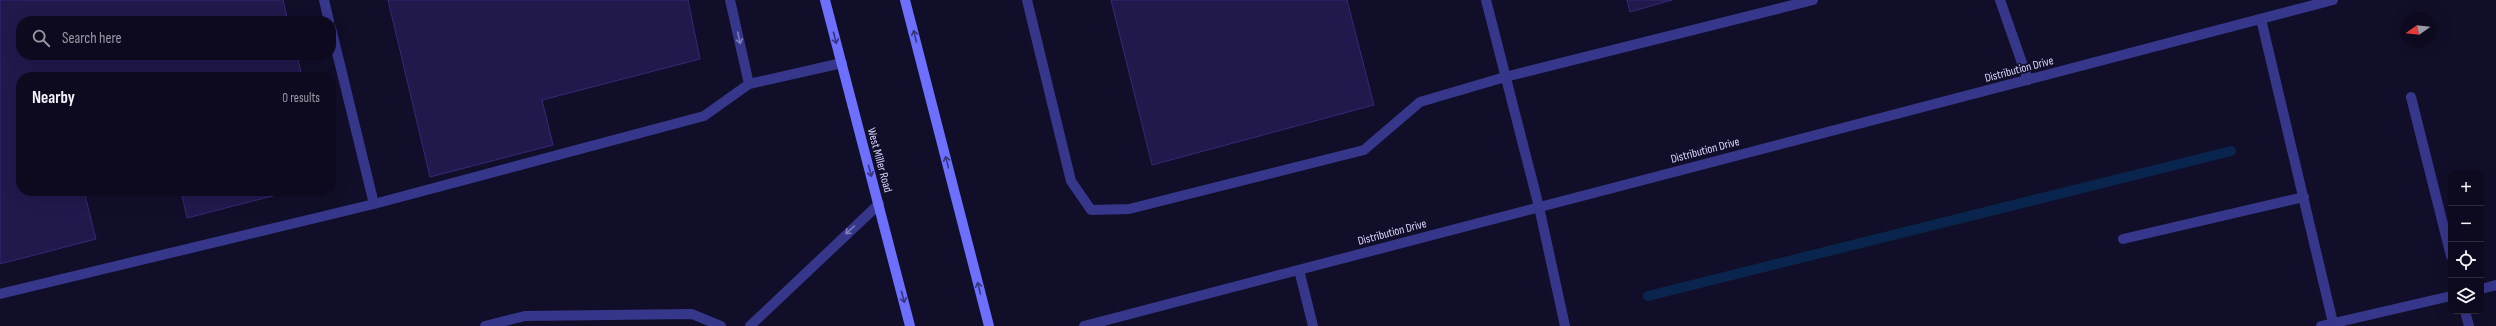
<!DOCTYPE html>
<html lang="en">
<head>
<meta charset="utf-8">
<style>
	body { margin:0; font-family:"Sofia Sans Condensed",sans-serif; background:#161328; color:#f1f3f6 }
	.controls { position:absolute; right:12px; bottom:12px; display:grid; overflow:hidden; border-radius:8px; box-shadow:0 4px 16px #0002 }
	.controls button { width:36px; height:36px; display:grid; place-items:center; padding:0; border:0; border-bottom:1px solid #2d2b3d; background:#0d0a1f; color:#f1f3f6; font:20px sans-serif }
	.compass { position:absolute; left:2400px; top:12px; width:36px; height:36px; border-radius:50%; background:#0d0a1f; box-shadow:0 4px 16px #0002; rotate:256deg }
	.list { margin:0; padding:0; list-style:none }
	h2 { display:flex; justify-content:space-between; align-items:center; height:52px; margin:0; padding:0 16px; font-size:17px }
	h2 small { font-size:13px; font-weight:400; color:#9a9aa4 }
	.icon { flex:none; width:22px; height:22px; fill:none; stroke:currentColor; stroke-width:2; stroke-linecap:round; stroke-linejoin:round }
	.map { position:relative; flex:none; width:2496px; height:326px; overflow:hidden }
	.search { position:absolute; background:#0d0a1f; box-shadow:0 4px 16px #0002; left:16px; top:16px; width:320px; height:44px; display:flex; align-items:center; gap:10px; box-sizing:border-box; padding:0 14px; border-radius:16px; color:#9a9aa4; font-size:15px }
	.panel { position:absolute; background:#0d0a1f; box-shadow:0 4px 16px #0002; left:16px; top:72px; width:320px; height:124px; border-radius:16px }
	.map>svg:first-child { display:block }
</style>
</head>
<body>
<div class="map">
<svg width="2496" height="326" viewBox="0 0 2496 326">
	<rect width="100%" height="100%" fill="#110e29"/>
	<g fill="none" stroke-linecap="round" stroke-linejoin="round">
		<!-- stream -->
		<path stroke="#09254d" stroke-width="10" d="M 1648,296 L 2231,151"/>
	</g>
	<!-- building -->
	<path fill="#21194b" stroke="#352979" d="M 0,0 L 283,0 L 288,21 L 21,21 L 21,55 L 297,55 L 302,77 L 21,77 L 21,191 L 84,191 L 96,239 L 0,264 Z
		M 388,0 L 688,0 L 700,59 L 542,100 L 553,145 L 430,177 Z
		M 1111,0 L 1347,0 L 1374,105 L 1152,165 Z
		M 1627,0 L 1672,0 L 1630,12 Z
		M 181,191 L 292,191 L 187,218 Z"/>
	<g fill="none" stroke-linecap="round" stroke-linejoin="round">
		<!-- service -->
		<path stroke="#36368b" stroke-width="10" d="M 324,0 L 329,21
			M 730,0 L 749,84
			M 1027,0 L 1071,181 L 1091,210 L 1129,209 L 1364,150 L 1420,102 L 1505,77 L 1813,0
			M 1486,0 L 1539,207 L 1565,326
			M 2000,0 L 2028,80
			M 2261,19 L 2333,323
			M 331,28 L 374,204 L 704,116 L 749,84 L 842,63
			M 2411,97 L 2451,256
			M 2123,239 L 2304,197
			M 1299,270 L 1313,326
			M 2481,289 L 2496,285
			M 0,294 L 374,204
			M 2465,311 L 2469,326
			M 485,326 L 525,316 L 692,314 L 721,326
			M 750,326 L 879,204
			M 2321,326 L 2451,296"/>
		<!-- minor -->
		<path stroke="#36368b" stroke-width="10" d="M 1084,326 L 2333,0"/>
		<!-- secondary -->
		<path stroke="#6d6fff" stroke-width="10" d="M 825,0 L 910,326
			M 905,0 L 989,326"/>
	</g>
	<!-- one-way arrows -->
	<defs><path id="oneway-shaft" d="M-6 0H5M1.5-3L5.5 0L1.5 3" fill="none" stroke-width="1.6" stroke-linecap="round" stroke-linejoin="round"/></defs>
	<g stroke="#36357f">
		<use href="#oneway-shaft" transform="translate(915 36) rotate(-104)"/>
		<use href="#oneway-shaft" transform="translate(835 38) rotate(75)"/>
		<use href="#oneway-shaft" transform="translate(947 162) rotate(-104)"/>
		<use href="#oneway-shaft" transform="translate(870 171) rotate(75)"/>
		<use href="#oneway-shaft" transform="translate(979 288) rotate(-104)"/>
		<use href="#oneway-shaft" transform="translate(903 297) rotate(75)"/>
	</g>
	<g stroke="#7f7ebf">
		<use href="#oneway-shaft" transform="translate(739 38) rotate(77)"/>
		<use href="#oneway-shaft" transform="translate(850 230) rotate(138)"/>
	</g>
	<g text-anchor="middle" stroke-width="3.5" stroke-linejoin="round" paint-order="stroke">
		<!-- street labels -->
		<g font-size="12" fill="#d9d6ff" stroke="#110e29">
			<text transform="translate(2019 69) rotate(-15)" y="4">Distribution Drive</text>
			<text transform="translate(1705 150) rotate(-15)" y="4">Distribution Drive</text>
			<text transform="translate(880 160) rotate(75)" y="4">West Miller Road</text>
			<text transform="translate(1392 232) rotate(-15)" y="4">Distribution Drive</text>
		</g>
	</g>
</svg>
<div class="controls">
<button>+</button>
<button>−</button>
<button><svg class="icon" aria-label="locate" viewBox="0 0 24 24"><circle cx="12" cy="12" r="6"/><path d="M12 2v4M12 18v4M2 12h4M18 12h4"/></svg></button>
<button><svg class="icon" aria-label="layers" viewBox="0 0 24 24"><path d="M12 4l9 5-9 5-9-5zM3 14l9 5 9-5"/></svg></button>
</div>
<svg class="compass" viewBox="-18 -18 36 36"><path d="M0-13l5 13h-10z" fill="#e53935"/><path d="M0 13l5-13h-10z" fill="#9a9aa4"/></svg>
<div class="search"><svg class="icon" aria-label="search" viewBox="0 0 24 24"><circle cx="10" cy="10" r="6"/><path d="M15 15l6 6"/></svg>Search here</div>
<section class="panel">
<h2>Nearby<small>0 results</small></h2>
<ul class="list">
</ul>
</section>
</div>
</body>
</html>
